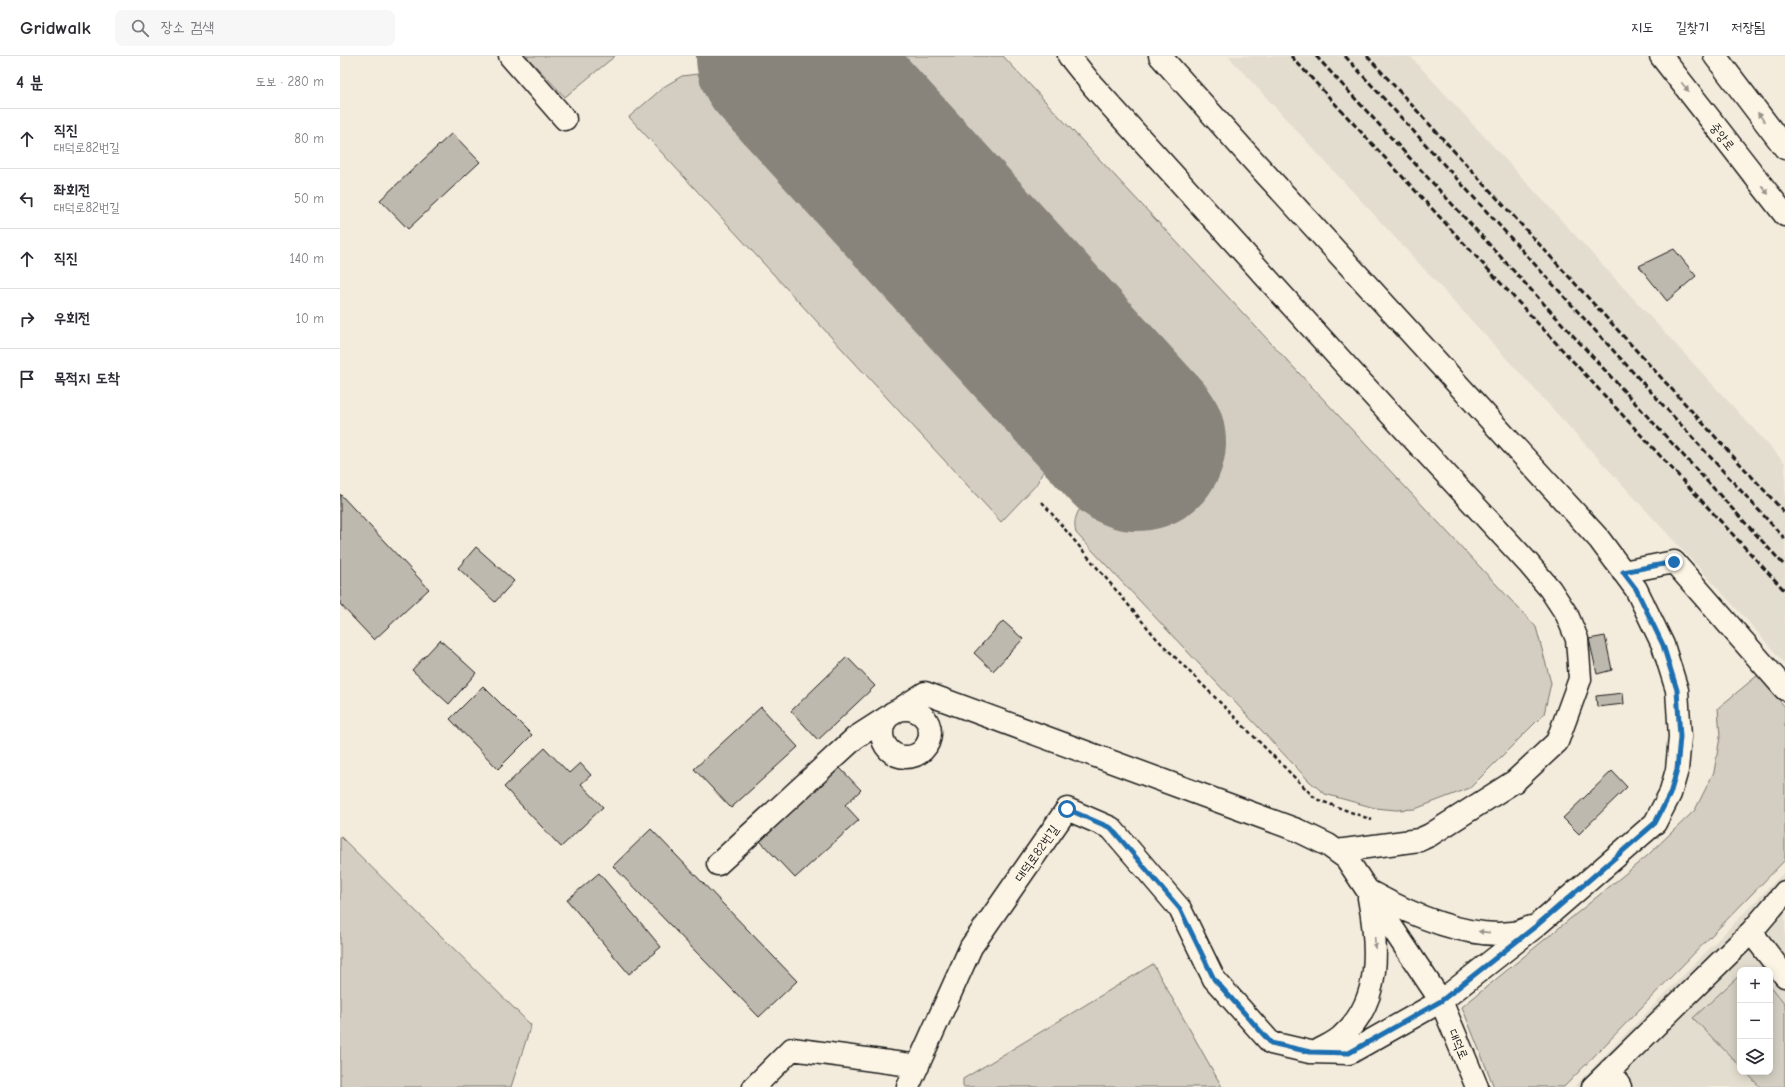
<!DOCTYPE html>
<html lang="ko">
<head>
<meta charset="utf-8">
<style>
	body { margin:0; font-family:"Comic Neue","Poor Story",sans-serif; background:#f7f7f7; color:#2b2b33 }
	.controls { position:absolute; right:12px; bottom:12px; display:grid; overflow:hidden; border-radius:8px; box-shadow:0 2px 10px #0003 }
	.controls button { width:36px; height:36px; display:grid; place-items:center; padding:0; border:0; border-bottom:1px solid #e1e1e2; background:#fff; color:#2b2b33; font:20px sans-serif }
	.stop { position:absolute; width:12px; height:12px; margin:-9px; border:3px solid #1f6fb2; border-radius:50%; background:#fff }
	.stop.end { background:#1f6fb2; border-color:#fff; box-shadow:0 1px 4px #0008 }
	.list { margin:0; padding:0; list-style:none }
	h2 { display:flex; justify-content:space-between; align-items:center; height:52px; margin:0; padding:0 16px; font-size:17px }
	h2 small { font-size:13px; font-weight:400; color:#7c7c81 }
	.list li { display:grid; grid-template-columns:26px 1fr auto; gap:12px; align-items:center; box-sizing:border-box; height:60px; padding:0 16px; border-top:1px solid #e1e1e2 }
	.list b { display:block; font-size:15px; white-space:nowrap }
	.list p { margin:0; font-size:13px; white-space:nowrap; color:#7c7c81 }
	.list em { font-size:13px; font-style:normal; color:#7c7c81 }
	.icon { flex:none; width:22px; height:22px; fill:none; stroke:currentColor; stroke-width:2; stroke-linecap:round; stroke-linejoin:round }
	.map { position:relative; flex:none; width:1445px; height:1031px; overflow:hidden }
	header { display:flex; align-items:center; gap:24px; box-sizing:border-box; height:56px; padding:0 20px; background:#fff; border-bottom:1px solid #e1e1e2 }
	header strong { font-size:19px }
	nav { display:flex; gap:22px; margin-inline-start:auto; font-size:14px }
	.search { width:280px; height:36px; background:#f7f7f7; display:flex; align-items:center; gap:10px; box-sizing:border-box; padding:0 14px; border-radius:8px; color:#7c7c81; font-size:15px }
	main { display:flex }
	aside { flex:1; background:#fff }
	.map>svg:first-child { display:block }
</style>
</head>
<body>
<header>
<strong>Gridwalk</strong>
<div class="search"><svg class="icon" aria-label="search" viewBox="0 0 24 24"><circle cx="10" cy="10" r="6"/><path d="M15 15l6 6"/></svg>장소 검색</div>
<nav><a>지도</a><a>길찾기</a><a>저장됨</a></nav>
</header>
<main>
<aside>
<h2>4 분<small>도보 · 280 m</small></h2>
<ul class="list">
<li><svg class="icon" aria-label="ahead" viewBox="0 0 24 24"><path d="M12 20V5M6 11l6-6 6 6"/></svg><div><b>직진</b><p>대덕로82번길</p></div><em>80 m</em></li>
<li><svg class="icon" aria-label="left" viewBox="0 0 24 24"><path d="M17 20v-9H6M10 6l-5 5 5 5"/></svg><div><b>좌회전</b><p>대덕로82번길</p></div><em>50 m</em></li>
<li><svg class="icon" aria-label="ahead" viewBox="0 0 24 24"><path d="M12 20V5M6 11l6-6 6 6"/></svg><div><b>직진</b></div><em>140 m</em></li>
<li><svg class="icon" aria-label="right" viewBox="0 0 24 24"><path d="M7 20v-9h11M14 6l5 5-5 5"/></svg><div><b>우회전</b></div><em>10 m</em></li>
<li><svg class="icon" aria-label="arrive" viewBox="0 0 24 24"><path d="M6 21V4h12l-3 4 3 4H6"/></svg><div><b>목적지 도착</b></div></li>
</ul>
</aside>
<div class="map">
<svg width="1445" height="1031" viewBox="0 0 1445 1031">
	<rect width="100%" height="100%" fill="#f3ecdd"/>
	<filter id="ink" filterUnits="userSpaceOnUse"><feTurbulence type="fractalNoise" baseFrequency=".025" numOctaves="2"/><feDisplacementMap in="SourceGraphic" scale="8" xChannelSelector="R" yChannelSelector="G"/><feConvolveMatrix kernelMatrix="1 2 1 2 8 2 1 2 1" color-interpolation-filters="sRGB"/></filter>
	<g filter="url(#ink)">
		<!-- built -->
		<path fill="#e3ddcf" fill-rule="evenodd" d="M 888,0 L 1070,0 L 1445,407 L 1445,608 L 1405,562 Z
			M 1445,815 L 1445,1031 L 1234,1031 ZM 1400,914 L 1430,914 L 1430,1016 L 1400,1016 Z"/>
		<!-- green -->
		<path fill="#d3cec1" stroke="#78756e" d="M 186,0 L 275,0 L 225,41 Z
			M 488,0 L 663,0 L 1196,571 L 1211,627 L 1204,658 L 1130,732 L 1075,753 L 1056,754 L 1035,752 L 985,738 L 969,725 L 736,477 C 733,465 736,458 743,448 L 835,373 Z
			M 365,17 L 394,21 L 412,31 L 701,351 L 709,371 L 709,391 L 705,412 L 696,429 L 661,466 L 289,61 L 325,30 L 342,20 Z
			M 1418,619 L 1445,651 L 1445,804 L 1224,1031 L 1154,1031 L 1122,951 L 1307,800 L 1355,754 L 1374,716 L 1380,681 L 1378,652 Z
			M 0,780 L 191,969 L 171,1031 L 0,1031 Z
			M 813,908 L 882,1031 L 623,1031 L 623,1023 Z
			M 1400,919 L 1400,1010 L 1353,962 Z
			M 1430,929 L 1445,948 L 1445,1031 L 1420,1031 L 1406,1016 L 1430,1016 Z"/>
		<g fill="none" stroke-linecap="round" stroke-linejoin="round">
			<!-- runway -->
			<path stroke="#88847c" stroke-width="178" d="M 445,0 L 797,386"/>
		</g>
		<!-- building -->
		<path fill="#beb9ae" stroke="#1c1c1c" d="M 112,77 L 140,106 L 68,173 L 40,144 Z
			M 1334,193 L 1356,220 L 1327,245 L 1299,210 Z
			M 0,438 L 89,533 L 34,584 L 0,548 Z
			M 136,491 L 174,525 L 155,546 L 118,512 Z
			M 663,565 L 683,583 L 653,615 L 634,597 Z
			M 1265,580 L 1272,614 L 1257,618 L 1249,583 Z
			M 100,584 L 136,617 L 109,648 L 72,614 Z
			M 507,601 L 535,630 L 478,684 L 451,655 Z
			M 143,630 L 192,679 L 158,713 L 110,663 Z
			M 1283,637 L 1284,648 L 1257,651 L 1256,640 Z
			M 421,651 L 458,691 L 391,752 L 354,713 Z
			M 205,692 L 229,717 L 240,707 L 251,719 L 241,728 L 263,751 L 221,791 L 164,731 Z
			M 499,711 L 521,734 L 505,749 L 519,764 L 455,822 L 419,784 Z
			M 1272,715 L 1287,731 L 1239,778 L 1223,762 Z
			M 311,773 L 457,925 L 419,961 L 273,810 Z
			M 259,817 L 321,891 L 289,918 L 227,844 Z"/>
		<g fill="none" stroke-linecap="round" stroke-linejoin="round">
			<!-- minor casing -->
			<g stroke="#1c1c1c" stroke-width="25">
				<path id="minor" d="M 170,0 L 225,63
					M 729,0 L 753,30 L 1019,324 L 1188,507 L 1210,533 L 1227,559 L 1237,583 L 1240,623 L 1217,686 L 1175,725 L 1090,779 L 1079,784 L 997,795
					M 1283,516 L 1334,506 L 1445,633
					M542 677a24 24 0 1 1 48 0a24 24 0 1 1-48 0Z
					M 378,808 L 515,682 L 585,637 L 957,774 L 988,789 L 1006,802 L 1101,945 L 1137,1031
					M 1030,836 C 1070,858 1126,883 1173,877 C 1179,876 1185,873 1191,871
					M 1411,876 L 1445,836
					M 976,996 C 984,991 995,987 1002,980 C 1042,945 1038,890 1029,842
					M 1270,1014 L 1280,1031
					M 414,1031 L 452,993 L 578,1010
					M 568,1031 L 631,891 L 727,753 L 771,772 L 840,853 L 874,923 L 931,987 L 970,996 L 1009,997 L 1101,945 L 1196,870 L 1315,767 L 1330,738 L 1337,714 L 1340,681 L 1337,634 L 1323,589 L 1296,533 L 1259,483 L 911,102 L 820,0
					M 1253,1031 L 1411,876 L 1445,920"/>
			</g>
			<!-- major casing -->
			<g stroke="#1c1c1c" stroke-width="25">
				<path id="major" d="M 1321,0 L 1445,159
					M 1375,0 L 1445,92"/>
			</g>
			<!-- path -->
			<path stroke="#1c1c1c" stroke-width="2.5" stroke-dasharray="4 3" stroke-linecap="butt" d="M 702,446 L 817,583 L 976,743 L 1032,764"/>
			<!-- minor -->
			<use href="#minor" stroke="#fcf5e5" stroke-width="22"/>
			<!-- major -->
			<use href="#major" stroke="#fcf5e5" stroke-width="22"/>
			<!-- rail -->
			<path stroke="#1c1c1c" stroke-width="3" stroke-dasharray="6 3" stroke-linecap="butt" d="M 951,0 L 1445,535
				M 976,0 L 1445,510
				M 1005,0 L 1445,483
				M 1027,0 L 1445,457"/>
		</g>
		<!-- one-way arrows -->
		<defs><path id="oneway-solid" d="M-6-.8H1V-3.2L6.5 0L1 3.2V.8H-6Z"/></defs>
		<g fill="#97938b">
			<use href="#oneway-solid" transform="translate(1345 31) rotate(52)"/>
			<use href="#oneway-solid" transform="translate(1421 61) rotate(-127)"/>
			<use href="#oneway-solid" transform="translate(1425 134) rotate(52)"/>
			<use href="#oneway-solid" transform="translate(1144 876) rotate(-174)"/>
			<use href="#oneway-solid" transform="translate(1035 887) rotate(87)"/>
		</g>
	</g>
	<g fill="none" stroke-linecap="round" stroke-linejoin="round" filter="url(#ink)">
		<!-- route -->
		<path stroke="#1f6fb2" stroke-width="5" d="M 727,753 L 771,772 L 840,853 L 874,923 L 931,987 L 970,996 L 1009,997 L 1101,945 L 1196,870 L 1315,767 L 1330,738 L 1337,714 L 1340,681 L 1337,634 L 1323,589 L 1296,533 L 1283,516 L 1334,506"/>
	</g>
	<g text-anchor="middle" stroke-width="4" stroke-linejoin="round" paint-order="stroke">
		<!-- street labels -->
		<g font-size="13" fill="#1c1c1c" stroke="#fcf5e5">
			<text transform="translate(1383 80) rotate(52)" y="5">중앙로</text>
			<text transform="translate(696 797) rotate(-55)" y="5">대덕로82번길</text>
			<text transform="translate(1119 988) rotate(67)" y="5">대덕로</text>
		</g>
	</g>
</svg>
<div class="controls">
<button>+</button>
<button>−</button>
<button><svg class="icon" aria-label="layers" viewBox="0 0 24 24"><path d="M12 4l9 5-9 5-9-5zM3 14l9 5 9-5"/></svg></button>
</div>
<div class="stop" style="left:727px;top:753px"></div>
<div class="stop end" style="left:1334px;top:506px"></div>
</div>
</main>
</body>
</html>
